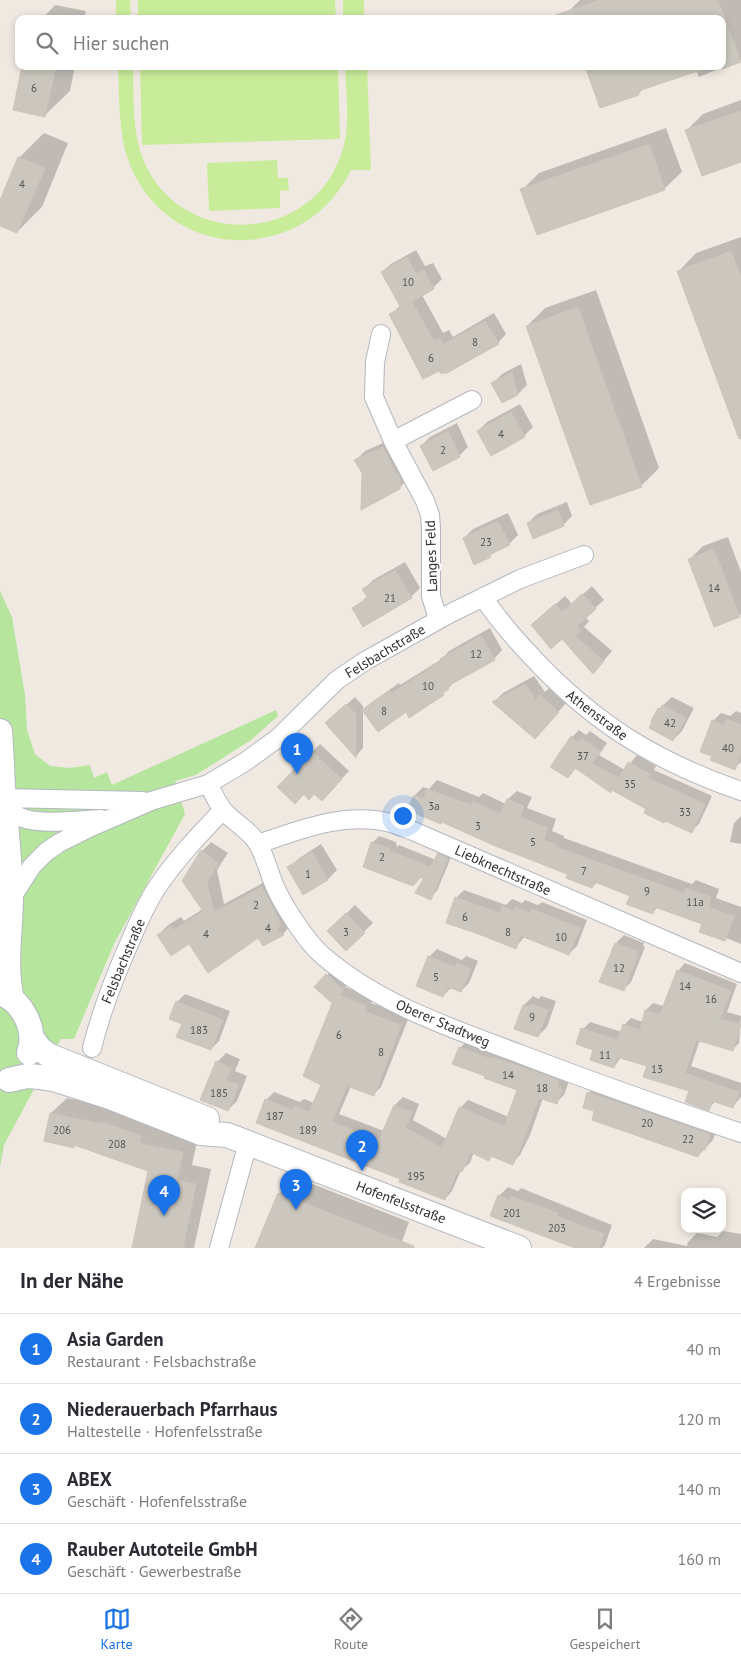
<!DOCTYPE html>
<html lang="de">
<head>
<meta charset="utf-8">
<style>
	body { margin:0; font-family:"PT Sans",sans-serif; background:#f2f2f3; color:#2b2b33 }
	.controls { position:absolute; right:15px; bottom:15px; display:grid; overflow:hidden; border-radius:10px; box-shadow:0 2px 8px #0003 }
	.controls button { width:45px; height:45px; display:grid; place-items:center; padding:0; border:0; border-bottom:1px solid #e1e1e2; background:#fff; color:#2b2b33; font:25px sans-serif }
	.you { position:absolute; left:402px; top:815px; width:18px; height:18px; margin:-12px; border:4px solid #fff; border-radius:50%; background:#1a73e8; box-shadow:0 0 0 8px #1a73e833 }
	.badge { display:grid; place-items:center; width:32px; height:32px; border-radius:50%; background:#1a73e8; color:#fff; font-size:16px; font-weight:700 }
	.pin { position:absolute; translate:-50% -41px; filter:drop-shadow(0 1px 2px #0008) }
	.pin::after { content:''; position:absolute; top:26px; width:18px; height:15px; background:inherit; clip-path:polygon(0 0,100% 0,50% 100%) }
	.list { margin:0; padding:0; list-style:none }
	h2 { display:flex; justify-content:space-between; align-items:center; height:65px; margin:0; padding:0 20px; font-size:21px }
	h2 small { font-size:16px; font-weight:400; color:#7c7c81 }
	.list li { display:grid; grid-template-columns:32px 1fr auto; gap:15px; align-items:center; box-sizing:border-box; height:70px; padding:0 20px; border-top:1px solid #e1e1e2 }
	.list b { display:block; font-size:19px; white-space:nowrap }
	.list p { margin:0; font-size:16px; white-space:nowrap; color:#7c7c81 }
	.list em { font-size:16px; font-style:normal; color:#7c7c81 }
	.icon { flex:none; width:28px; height:28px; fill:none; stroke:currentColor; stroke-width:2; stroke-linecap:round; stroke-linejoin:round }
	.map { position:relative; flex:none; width:741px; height:1248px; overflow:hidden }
	.search { position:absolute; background:#fff; box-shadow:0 2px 8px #0003; left:15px; right:15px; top:15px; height:55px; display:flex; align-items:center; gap:12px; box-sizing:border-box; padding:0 18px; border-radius:10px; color:#7c7c81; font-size:19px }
	.sheet { height:345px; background:#fff }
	nav { display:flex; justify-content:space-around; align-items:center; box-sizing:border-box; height:70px; border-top:1px solid #e1e1e2; background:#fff; font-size:14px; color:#7c7c81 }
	nav a { display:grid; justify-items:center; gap:2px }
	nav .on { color:#1a73e8 }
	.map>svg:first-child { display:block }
</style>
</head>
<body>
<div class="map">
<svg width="741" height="1248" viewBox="0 0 741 1248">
	<rect width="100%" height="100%" fill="#efe9e1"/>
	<!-- green -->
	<path fill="#b6e59e" d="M 0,591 L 12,617 L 25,695 L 27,730 L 35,754 L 50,766 L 70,768 L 90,765 L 94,778 L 107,772 L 112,785 L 276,710 L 278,716 L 251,740 L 196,775 L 175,781 L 185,814 L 114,944 L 74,1039 L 61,1039 L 4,1145 L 0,1168 Z"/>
	<!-- pitch -->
	<path fill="#c9ec9a" d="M 116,0 L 130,0 L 131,19 L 116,19 Z
		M 138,0 L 335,0 L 336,19 L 138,19 Z
		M 343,0 L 364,0 L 364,19 L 343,19 Z
		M 118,66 L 133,66 C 134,96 132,128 142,156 C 174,246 304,248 339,160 C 352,130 346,97 345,66 L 367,66 L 371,170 L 351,170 C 310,257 187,266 138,181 C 117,146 120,106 118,66 Z
		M 140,66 L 338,66 L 340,139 L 142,145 Z
		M 277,160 L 278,178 L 288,178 L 289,190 L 280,191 L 280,208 L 209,211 L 207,163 Z"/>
	<!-- shadow -->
	<path fill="#0003" d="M 580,0 L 741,0 L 741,60 L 699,77 L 696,70 L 644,88 L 639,93 L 587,66 L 722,66 L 722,19 L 568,12 Z
		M 55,5 L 86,11 L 84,19 L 42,19 Z
		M 23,66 L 75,66 L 70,91 L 45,115 Z
		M 741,100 L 741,161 L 686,131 L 703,114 Z
		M 666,128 L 682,172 L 665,188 L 538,234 L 522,190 L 539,173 Z
		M 44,133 L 68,143 L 42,207 L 17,232 L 0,225 L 0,203 L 19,158 Z
		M 741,237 L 741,440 L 679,271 L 696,253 Z
		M 416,250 L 425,266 L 433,263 L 442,279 L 433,288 L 422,295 L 443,333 L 449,330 L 453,337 L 494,313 L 506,334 L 498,343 L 446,372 L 390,315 L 401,305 L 382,272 L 391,264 Z
		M 596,290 L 659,468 L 641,486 L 527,326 L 545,308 Z
		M 521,364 L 527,385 L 518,394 L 493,383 L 502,374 Z
		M 520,404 L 533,427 L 524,436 L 478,431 L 487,422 Z
		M 457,423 L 468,447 L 459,456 L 421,446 L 430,437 Z
		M 392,439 L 409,478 L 399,488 L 363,473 L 356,460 L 365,451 Z
		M 567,502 L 572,516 L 563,525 L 528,523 L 537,514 Z
		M 508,513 L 518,535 L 509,544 L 495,551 L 490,556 L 464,538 L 473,529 Z
		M 728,537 L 741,572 L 741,614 L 739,616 L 690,559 L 703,546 Z
		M 405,562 L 420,588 L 411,597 L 354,608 L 368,596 L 364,589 L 373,580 Z
		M 592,586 L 604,600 L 585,617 L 589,621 L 584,627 L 612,651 L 601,664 L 542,616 L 565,596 L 572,604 Z
		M 490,628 L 502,650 L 494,659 L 456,680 L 443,694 L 406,710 L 364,710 L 372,702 L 399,683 L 400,685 L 442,659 L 449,651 Z
		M 534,676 L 545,692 L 550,687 L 567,702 L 544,728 L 494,702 L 503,693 Z
		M 355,697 L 363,706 L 363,748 L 356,756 L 335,715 Z
		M 672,697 L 694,708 L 682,731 L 673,740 L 659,709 Z
		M 736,711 L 741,713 L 741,762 L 734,768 L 713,721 L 721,713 L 730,716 Z
		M 579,730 L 586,735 L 590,731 L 607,743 L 599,755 L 625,770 L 637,755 L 656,766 L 654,770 L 712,796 L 699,824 L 691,831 L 613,789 L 611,791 L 576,768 L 568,777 L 572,737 Z
		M 320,744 L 349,771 L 330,791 L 312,752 Z
		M 437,780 L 479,797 L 483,793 L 506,804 L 508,799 L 517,791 L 532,797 L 527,808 L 556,819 L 552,831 L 564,836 L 564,838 L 692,884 L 696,880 L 719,889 L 716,898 L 741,907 L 741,944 L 726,938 L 725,940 L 704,923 L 658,907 L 653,912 L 631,895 L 598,881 L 592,887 L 569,873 L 415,795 L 423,787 L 429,789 Z
		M 741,816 L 741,844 L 730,842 L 734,823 Z
		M 379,836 L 396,842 L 397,847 L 399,845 L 436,860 L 446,847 L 454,850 L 437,891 L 430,898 L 425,878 L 372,843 Z
		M 211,842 L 228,853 L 217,870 L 224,904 L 272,878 L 292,924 L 283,934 L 263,944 L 259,936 L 189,942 L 158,935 L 168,925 L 181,917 L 184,921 L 203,909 L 202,851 Z
		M 321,844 L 337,870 L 328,879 L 304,893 L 289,868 L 298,859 Z
		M 464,890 L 506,905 L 512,899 L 522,903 L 525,900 L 538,905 L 542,902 L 587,920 L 577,946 L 569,954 L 525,936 L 516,947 L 456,898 Z
		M 355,905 L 373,923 L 346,949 L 329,931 Z
		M 624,935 L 644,943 L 643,946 L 645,947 L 631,982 L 623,990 L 616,943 Z
		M 437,949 L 462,960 L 466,956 L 478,961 L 469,983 L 461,991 L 451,988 L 443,996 L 429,957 Z
		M 685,963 L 737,984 L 727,1012 L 741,1016 L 739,1043 L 732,1050 L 700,1040 L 691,1066 L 741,1083 L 741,1097 L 733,1106 L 716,1101 L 708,1109 L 690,1090 L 648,1065 L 621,1057 L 614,1067 L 595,1049 L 583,1029 L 590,1022 L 622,1032 L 624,1025 L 631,1018 L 643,1022 L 646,1010 L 653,1003 L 664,1006 L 678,971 Z
		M 335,967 L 351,981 L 345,987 L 373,998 L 371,1003 L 409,1017 L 381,1087 L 373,1095 L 351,1086 L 339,1114 L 384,1131 L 395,1105 L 403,1097 L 419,1104 L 413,1120 L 447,1139 L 460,1108 L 468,1100 L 509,1117 L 519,1090 L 486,1075 L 460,1048 L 468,1040 L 569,1081 L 564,1095 L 556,1103 L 543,1098 L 530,1135 L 520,1155 L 512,1163 L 492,1155 L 488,1159 L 474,1152 L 470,1163 L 461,1170 L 452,1191 L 445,1199 L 402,1178 L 266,1100 L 274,1092 L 300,1102 L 304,1099 L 314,1103 L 322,1084 L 336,996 L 316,987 Z
		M 185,994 L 230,1011 L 219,1041 L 211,1049 L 183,1023 L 177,1002 Z
		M 533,996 L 539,999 L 541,996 L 556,1001 L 547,1027 L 538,1036 L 524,1005 Z
		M 226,1053 L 240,1059 L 235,1071 L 247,1076 L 237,1101 L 228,1110 L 217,1062 Z
		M 597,1084 L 718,1126 L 713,1140 L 698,1156 L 596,1111 L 589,1093 Z
		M 67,1098 L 118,1109 L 156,1120 L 154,1127 L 198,1137 L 192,1165 L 211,1169 L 194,1248 L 133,1248 L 150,1170 L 75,1144 L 73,1147 L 51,1113 Z
		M 295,1177 L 409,1222 L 400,1247 L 257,1248 L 279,1194 Z
		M 508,1187 L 518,1191 L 521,1188 L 612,1225 L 605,1245 L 602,1248 L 579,1248 L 492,1216 L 499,1196 Z
		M 723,1231 L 741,1234 L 741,1248 L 644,1248 L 653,1239 L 687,1246 L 688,1242 L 697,1233 L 717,1237 Z"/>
	<!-- building -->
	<path fill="#cbc7bf" stroke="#cbc5ba" d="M 600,0 L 718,0 L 741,62 L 722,69 L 722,19 L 554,19 L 553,16 Z
		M 22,66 L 56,66 L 45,117 L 13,110 Z
		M 585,66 L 703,66 L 704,69 L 638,91 L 639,95 L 600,108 Z
		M 741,111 L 741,162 L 702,176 L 685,130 Z
		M 649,144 L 665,190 L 537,235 L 520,189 Z
		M 18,157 L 45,168 L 17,233 L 0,226 L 0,200 Z
		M 731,251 L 741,277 L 741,438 L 739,439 L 677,271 Z
		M 407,257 L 416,274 L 424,270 L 434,289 L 406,305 L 412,302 L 434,341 L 440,338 L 444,344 L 485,321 L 499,344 L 445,374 L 445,372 L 441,374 L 439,371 L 423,379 L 389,314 L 401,308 L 381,272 Z
		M 578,307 L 642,487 L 590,505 L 526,326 Z
		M 512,372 L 518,395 L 502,403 L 491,383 Z
		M 511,412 L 525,437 L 491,456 L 477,431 Z
		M 448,431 L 460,457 L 433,471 L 420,446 Z
		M 383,447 L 396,474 L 398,474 L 401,478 L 400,489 L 361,510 L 362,473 L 354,460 Z
		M 558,510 L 564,526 L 533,539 L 527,523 Z
		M 498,521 L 510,545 L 489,555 L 491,557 L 474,565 L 463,538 Z
		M 714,549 L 740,617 L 714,627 L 688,559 Z
		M 395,570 L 412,598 L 363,627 L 352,608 L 368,598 L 362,589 Z
		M 582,594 L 596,609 L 577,626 L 581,631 L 575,636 L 604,661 L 593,674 L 562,639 L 551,649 L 531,625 L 555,604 L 562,612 Z
		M 481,636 L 495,660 L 448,686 L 449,689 L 442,693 L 444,695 L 409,718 L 406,712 L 378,732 L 362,710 L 390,690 L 392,693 L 441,661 L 440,659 Z
		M 525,684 L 536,700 L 540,695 L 559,712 L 535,739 L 492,702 Z
		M 346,704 L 356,714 L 356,758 L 325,723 Z
		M 662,705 L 686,718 L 673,741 L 649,728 L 652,722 L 651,721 L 658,708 L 660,709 Z
		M 726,719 L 741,725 L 741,753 L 735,770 L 710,760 L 712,756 L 700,752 L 712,720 L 724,725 Z
		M 571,736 L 578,743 L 581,738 L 601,751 L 592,763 L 619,778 L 618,780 L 628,762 L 650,774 L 648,778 L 705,804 L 692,833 L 665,821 L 664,823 L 644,813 L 646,809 L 612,790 L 611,793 L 575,768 L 568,778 L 550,767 Z
		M 312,751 L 342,779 L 322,801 L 314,794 L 309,800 L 304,794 L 295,804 L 277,787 Z
		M 427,789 L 471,805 L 473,801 L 500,814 L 507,799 L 524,806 L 520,817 L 548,828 L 544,840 L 557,845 L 556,847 L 684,893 L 686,888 L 711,897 L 708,907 L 734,916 L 725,941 L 699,932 L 702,924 L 655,907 L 653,914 L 626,904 L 630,896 L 595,882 L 592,888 L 566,878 L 567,874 L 493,845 L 442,822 L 441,824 L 407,810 L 414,795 L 423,799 Z
		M 371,842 L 390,848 L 390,854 L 391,851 L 430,867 L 438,853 L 448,858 L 431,900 L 415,893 L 423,879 L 421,877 L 413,886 L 363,867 Z
		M 201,850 L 219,864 L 207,881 L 214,912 L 262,887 L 281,924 L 277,929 L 284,935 L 263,946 L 258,938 L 208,973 L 189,944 L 171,956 L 157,935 L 171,926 L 174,930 L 203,911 L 182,881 Z
		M 312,852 L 328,880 L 303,895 L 287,867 Z
		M 455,897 L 500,913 L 502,906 L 514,911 L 515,907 L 531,913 L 532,909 L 580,928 L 569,955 L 521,936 L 516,949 L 476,933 L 446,923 Z
		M 346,913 L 365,933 L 346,951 L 327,931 Z
		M 615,943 L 637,951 L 636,954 L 638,955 L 624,991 L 599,982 Z
		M 428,956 L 455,967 L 457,963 L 471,969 L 461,992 L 448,987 L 443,997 L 416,986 Z
		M 677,970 L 731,991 L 720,1019 L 741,1024 L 733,1051 L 696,1040 L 685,1073 L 739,1092 L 733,1108 L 712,1101 L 709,1111 L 685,1102 L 689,1091 L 643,1077 L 647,1066 L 617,1057 L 614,1068 L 590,1060 L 593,1050 L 576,1044 L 581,1028 L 618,1040 L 623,1024 L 640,1030 L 645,1010 L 660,1014 Z
		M 326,974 L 344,990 L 339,995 L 366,1006 L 364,1011 L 401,1025 L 374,1096 L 347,1086 L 332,1122 L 379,1140 L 394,1105 L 412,1112 L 406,1128 L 442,1148 L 459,1107 L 504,1126 L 517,1090 L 484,1078 L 485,1076 L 452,1064 L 459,1047 L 491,1059 L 492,1057 L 559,1080 L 557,1087 L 562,1089 L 557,1104 L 539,1098 L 522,1144 L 513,1165 L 491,1156 L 489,1161 L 470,1152 L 462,1172 L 458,1170 L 445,1200 L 399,1182 L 400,1179 L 256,1123 L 265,1099 L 293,1110 L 295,1106 L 309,1112 L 321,1085 L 303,1076 L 333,1001 L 332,1003 L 314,987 Z
		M 176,1001 L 223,1020 L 211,1050 L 176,1037 L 182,1024 L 169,1019 Z
		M 531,1004 L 548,1010 L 538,1037 L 514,1029 L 523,1005 L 530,1007 Z
		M 216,1061 L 232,1068 L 226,1080 L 239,1085 L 228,1111 L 200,1100 Z
		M 587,1092 L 707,1133 L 710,1135 L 705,1150 L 701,1149 L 698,1157 L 592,1120 L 594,1111 L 583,1108 Z
		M 50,1113 L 103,1124 L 103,1122 L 141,1136 L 139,1143 L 183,1152 L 177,1180 L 196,1184 L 183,1248 L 132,1248 L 148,1171 L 74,1145 L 74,1148 L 44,1141 Z
		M 278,1193 L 414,1246 L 414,1248 L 255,1248 Z
		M 498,1195 L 510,1200 L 511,1196 L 558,1213 L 557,1216 L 604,1234 L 599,1248 L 575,1248 L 490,1216 Z"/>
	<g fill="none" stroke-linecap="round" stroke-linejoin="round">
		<!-- minor casing -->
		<g stroke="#b4b7c1" stroke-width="20">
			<path id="minor" d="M 381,334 L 375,362 L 374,397 L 393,441 L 425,501 L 430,515 L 431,528 L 431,596 L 438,619
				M 393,441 L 472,400
				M 483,597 C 498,620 515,639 534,659 C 595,724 657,762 741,791
				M 208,784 C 213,792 217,803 223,810 C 234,823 249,829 258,844 C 267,860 270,878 278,893 C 287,911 307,942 322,955 C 378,1004 451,1028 520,1054 C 593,1082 667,1108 741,1133
				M 3,798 L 143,801
				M 3,798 C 8,805 11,812 18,816 C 35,826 80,820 101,819
				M 258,844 C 299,830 346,811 391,823 C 398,825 405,828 413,831 L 741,973
				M 11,899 L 32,866 L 46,852 L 59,843 L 91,827 L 151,801 L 208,784 L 245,762 L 278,738 L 337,680 L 365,661 L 449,614 L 520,579 L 584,555
				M 92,1048 C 101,1012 114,978 129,944 C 137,925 145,906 156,889 C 175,860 199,835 223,810
				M 219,1248 L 248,1143"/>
		</g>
		<!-- secondary casing -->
		<g stroke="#b4b7c1" stroke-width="26">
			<path id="secondary" d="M 0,731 C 2,754 2,777 4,800 C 7,833 10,863 11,896 C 11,930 4,966 12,999
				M 0,993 C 23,1001 37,1030 29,1053
				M 32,1038 L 40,1049 L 50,1056 L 207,1119
				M 9,1080 L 27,1076 L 40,1077 L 57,1080 L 110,1097 L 201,1133 L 227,1135 L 248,1143 L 519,1248"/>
		</g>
		<!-- minor -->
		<use href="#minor" stroke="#fff" stroke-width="18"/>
		<!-- secondary -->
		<use href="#secondary" stroke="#fff" stroke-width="24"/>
	</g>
	<g text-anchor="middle" stroke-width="4.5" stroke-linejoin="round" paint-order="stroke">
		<!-- number labels -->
		<g font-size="11" fill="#555452">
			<text x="34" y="92">6</text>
			<text x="22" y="188">4</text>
			<text x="408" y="286">10</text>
			<text x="475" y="346">8</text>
			<text x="431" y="362">6</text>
			<text x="501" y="438">4</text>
			<text x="443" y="454">2</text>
			<text x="486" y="546">23</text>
			<text x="714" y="592">14</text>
			<text x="390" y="602">21</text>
			<text x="476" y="658">12</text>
			<text x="428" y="690">10</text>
			<text x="384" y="715">8</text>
			<text x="670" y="727">42</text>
			<text x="728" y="752">40</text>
			<text x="583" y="760">37</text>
			<text x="630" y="788">35</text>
			<text x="434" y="810">3a</text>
			<text x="685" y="816">33</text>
			<text x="478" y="830">3</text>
			<text x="533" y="846">5</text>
			<text x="382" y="861">2</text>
			<text x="584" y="875">7</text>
			<text x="308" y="878">1</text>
			<text x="647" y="895">9</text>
			<text x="695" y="906">11a</text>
			<text x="256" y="909">2</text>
			<text x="465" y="921">6</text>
			<text x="268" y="932">4</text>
			<text x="346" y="936">3</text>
			<text x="508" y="936">8</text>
			<text x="206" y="938">4</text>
			<text x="561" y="941">10</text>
			<text x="619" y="972">12</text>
			<text x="436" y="981">5</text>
			<text x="685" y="990">14</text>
			<text x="711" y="1003">16</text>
			<text x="532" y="1021">9</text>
			<text x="199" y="1034">183</text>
			<text x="339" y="1039">6</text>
			<text x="381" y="1056">8</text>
			<text x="605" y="1059">11</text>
			<text x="657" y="1073">13</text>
			<text x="508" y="1079">14</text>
			<text x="542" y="1092">18</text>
			<text x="219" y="1097">185</text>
			<text x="275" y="1120">187</text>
			<text x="647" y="1127">20</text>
			<text x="62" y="1134">206</text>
			<text x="308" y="1134">189</text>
			<text x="688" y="1143">22</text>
			<text x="117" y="1148">208</text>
			<text x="416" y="1180">195</text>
			<text x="512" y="1217">201</text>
			<text x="557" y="1232">203</text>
		</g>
		<!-- street labels -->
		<g font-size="14" fill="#2e2e2e" stroke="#fff">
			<text transform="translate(431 556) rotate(-92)" y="5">Langes Feld</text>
			<text transform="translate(385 651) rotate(-31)" y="5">Felsbachstraße</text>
			<text transform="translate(597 715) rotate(37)" y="5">Athenstraße</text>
			<text transform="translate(503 870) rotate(24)" y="5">Liebknechtstraße</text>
			<text transform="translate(123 961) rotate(-67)" y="5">Felsbachstraße</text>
			<text transform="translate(443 1023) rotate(23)" y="5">Oberer Stadtweg</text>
			<text transform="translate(401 1202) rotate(21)" y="5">Hofenfelsstraße</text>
		</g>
	</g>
</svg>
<div class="controls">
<button><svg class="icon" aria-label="layers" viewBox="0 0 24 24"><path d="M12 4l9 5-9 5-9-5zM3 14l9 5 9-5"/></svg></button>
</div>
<div class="you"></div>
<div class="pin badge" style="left:297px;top:774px">1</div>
<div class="pin badge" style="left:362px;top:1171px">2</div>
<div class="pin badge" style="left:296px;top:1210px">3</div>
<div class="pin badge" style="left:164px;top:1216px">4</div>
<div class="search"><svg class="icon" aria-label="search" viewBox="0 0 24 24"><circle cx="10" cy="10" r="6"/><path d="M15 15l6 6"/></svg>Hier suchen</div>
</div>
<section class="sheet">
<h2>In der Nähe<small>4 Ergebnisse</small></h2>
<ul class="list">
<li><span class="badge">1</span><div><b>Asia Garden</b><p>Restaurant · Felsbachstraße</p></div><em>40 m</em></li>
<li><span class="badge">2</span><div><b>Niederauerbach Pfarrhaus</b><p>Haltestelle · Hofenfelsstraße</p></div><em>120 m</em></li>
<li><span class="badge">3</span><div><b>ABEX</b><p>Geschäft · Hofenfelsstraße</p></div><em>140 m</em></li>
<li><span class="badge">4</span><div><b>Rauber Autoteile GmbH</b><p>Geschäft · Gewerbestraße</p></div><em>160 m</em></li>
</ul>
</section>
<nav>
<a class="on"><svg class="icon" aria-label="map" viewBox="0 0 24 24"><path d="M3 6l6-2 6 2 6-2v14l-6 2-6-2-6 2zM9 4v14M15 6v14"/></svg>Karte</a>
<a><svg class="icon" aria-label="directions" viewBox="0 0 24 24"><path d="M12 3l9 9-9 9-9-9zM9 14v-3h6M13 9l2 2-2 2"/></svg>Route</a>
<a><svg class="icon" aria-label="saved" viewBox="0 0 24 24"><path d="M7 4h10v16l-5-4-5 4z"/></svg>Gespeichert</a>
</nav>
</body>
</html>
